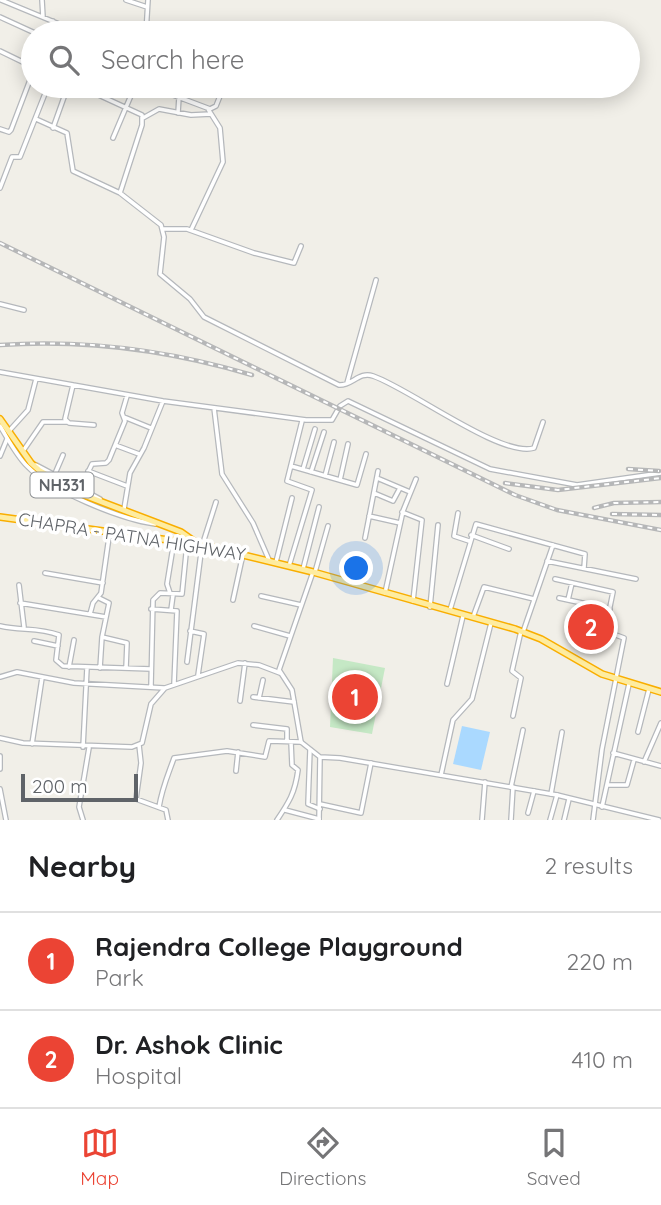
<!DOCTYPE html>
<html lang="en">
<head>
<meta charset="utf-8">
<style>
	body { margin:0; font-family:Quicksand,sans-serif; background:#f2f2f2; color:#202124 }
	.scale { position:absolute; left:21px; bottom:18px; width:117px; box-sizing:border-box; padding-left:7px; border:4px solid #5f6368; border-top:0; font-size:19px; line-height:24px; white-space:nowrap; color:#5f6368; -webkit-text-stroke:5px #fff; paint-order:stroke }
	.you { position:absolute; left:357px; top:569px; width:24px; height:24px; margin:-18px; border:5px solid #fff; border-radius:50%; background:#1a73e8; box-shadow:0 0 0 10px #1a73e833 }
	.badge { display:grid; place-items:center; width:46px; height:46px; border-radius:50%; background:#eb4434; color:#fff; font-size:23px; font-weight:700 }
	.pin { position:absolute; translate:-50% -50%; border:4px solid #fff; box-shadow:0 2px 7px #0006 }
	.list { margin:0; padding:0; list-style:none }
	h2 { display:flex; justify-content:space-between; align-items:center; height:91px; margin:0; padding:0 28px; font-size:30px }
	h2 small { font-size:23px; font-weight:400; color:#757577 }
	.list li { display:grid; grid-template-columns:46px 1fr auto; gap:21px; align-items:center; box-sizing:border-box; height:98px; padding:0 28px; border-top:2px solid #e0e0e0 }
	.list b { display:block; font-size:26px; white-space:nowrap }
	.list p { margin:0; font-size:23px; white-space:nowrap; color:#757577 }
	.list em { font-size:23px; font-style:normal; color:#757577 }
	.icon { flex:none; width:38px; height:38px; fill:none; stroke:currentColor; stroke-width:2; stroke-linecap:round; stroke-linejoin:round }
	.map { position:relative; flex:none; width:661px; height:820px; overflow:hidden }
	.search { position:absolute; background:#fff; box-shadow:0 4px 18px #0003; left:21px; right:21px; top:21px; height:77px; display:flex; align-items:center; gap:18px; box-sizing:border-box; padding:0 24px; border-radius:38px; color:#757577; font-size:26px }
	.sheet { height:287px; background:#fff }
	nav { display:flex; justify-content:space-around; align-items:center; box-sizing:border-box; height:98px; border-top:2px solid #e0e0e0; background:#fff; font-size:19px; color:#757577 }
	nav a { display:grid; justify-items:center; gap:4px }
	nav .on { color:#eb4434 }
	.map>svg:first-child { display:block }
</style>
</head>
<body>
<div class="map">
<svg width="661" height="820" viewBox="0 0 661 820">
	<rect width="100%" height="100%" fill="#f1efe8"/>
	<!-- green -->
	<path fill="#c5e8c5" d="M 333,658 L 385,668 L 372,734 L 330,727 Z"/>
	<!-- water -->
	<path fill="#aad9ff" d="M 462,726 L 490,732 L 481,770 L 453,764 Z"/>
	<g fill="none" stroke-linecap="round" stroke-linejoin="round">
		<!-- minor casing -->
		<g stroke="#b5b8bc" stroke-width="6">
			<path id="minor" d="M 1,0 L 81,33
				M 42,0 L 43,17
				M 126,0 L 147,7
				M 0,17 L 35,33
				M 48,33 L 53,21
				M 146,33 L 148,0
				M 0,51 L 33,67
				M 79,86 L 142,115 L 142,125 L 120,193 L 161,225 L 164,237 L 160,274 L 190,299 L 204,317 L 339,385 C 352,386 359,371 373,376 C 409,388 501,458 534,448 L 543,422
				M 149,86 L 210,109 L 216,106 L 224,86
				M 222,91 L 242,95 L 257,86
				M 178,113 L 179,97
				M 143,118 L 159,109 L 191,115 L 211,114
				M 36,119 L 67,133 L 73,171 L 120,193
				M 53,128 L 68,86
				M 0,129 L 9,132 L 11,130 L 33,72
				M 113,138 L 135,86
				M 0,188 L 12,157 L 20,157 L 48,86
				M 163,229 L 187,229 L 254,253 L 294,263 L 301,246
				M 191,230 L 223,162 L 220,128 L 208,109
				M 0,304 L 24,310
				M 0,372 L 163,401 L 306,420 L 332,420 L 340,406 L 348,401 L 490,469 L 577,485 L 661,473
				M 347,383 L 376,280
				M 73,385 L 65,419 L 69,423 L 94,425
				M 214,408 L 222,474 L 253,523 L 269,560
				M 124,417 L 151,428
				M 9,431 L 28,410 L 36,379
				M 115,445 L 139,454
				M 23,451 L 43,422 L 66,422
				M 0,456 L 7,439
				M 291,466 L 357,485 L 366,454
				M 303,469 L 315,429
				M 88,471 L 127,486
				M 311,472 L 324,432
				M 54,476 L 63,455
				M 325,476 L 334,442
				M 377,478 L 410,492
				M 340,480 L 348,444
				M 80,489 L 92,464 L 106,463 L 109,460 L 125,421 L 122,413 L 127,396
				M 374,493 L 393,501 L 400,488
				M 124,509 L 130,473 L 144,448 L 163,401
				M 402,512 L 422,520 L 413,601
				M 458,513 L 454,536 L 469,541
				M 369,516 L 400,523
				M 471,535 L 509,549
				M 365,538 L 378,471
				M 202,546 L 216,502
				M 547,561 L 636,579
				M 276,562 L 292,498
				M 289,566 L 312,490 L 287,481 L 302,421
				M 303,569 L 319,507
				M 315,572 L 328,526
				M 45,573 L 103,583
				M 555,579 L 613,592 L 605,631 L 624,638 L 602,749 L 593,820
				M 19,585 L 24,627
				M 170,593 L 167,584 L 174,541
				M 385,593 L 403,511 L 416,479
				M 261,596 L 301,605
				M 99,598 L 109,603 L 102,637 L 100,668
				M 559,598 L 610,609
				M 233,600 L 243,554
				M 568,600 L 572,583
				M 20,603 L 106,617
				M 430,607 L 438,525
				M 151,609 L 177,611 L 174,684
				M 171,610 L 173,595
				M 450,610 L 476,524 L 585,554 L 584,568
				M 90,614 L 93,603 L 101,593 L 110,530
				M 473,617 L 484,587 L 534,599
				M 0,626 C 20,631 38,627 59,635 L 56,660 L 63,666 L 151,669
				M 254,626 L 290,636
				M 190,631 L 204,634 L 198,675
				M 523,632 L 553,545
				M 102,637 L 127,643 L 126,668
				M 34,641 L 58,646
				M 187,662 L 202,545
				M 69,667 L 74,640
				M 0,677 L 17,672 L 74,683 L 164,688
				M 447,684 L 463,616
				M 151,686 L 153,600 L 160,593 L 182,594 L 187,544
				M 253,697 L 294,702
				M 259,698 L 263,680
				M 240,701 L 245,663
				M 513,716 L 521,678 L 512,671 L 521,631
				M 253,725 L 287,729 L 287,741
				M 638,732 L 649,689
				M 0,738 L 23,743 L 132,747 L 142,743 L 151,704 L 165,688 L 238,663 L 259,665 L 280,673
				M 32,744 L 42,678
				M 139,745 L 141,763 L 136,799 L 166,810 L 168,820
				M 83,747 L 87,668
				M 310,750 L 308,804 L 320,809
				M 613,753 L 661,766
				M 0,756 L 0,769
				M 644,762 L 661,723
				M 236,771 L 238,752
				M 441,775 L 453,720 L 472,699 L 491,623
				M 607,785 L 627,785 L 634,760
				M 511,787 L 523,730
				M 0,789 L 6,820
				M 551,794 L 562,732
				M 320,804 L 361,813 L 371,763
				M 159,807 C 162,788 168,775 174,758 L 227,751 L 265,757 L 269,741 L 301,742
				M 602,807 L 629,684
				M 285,810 L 319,819
				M 528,813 L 534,791
				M 83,820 L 79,807 L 89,748
				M 277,820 C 289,802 295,793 298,770 L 292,765 L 291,742
				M 482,820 L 485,782
				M 511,820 L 513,787
				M 550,820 L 557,795
				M 564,820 L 569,799"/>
		</g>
		<!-- tertiary casing -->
		<g stroke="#b5b8bc" stroke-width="6">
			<path id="tertiary" d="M 0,426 C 8,439 16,455 27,466 C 51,491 120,519 155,524
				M 36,465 L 100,499
				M 313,572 L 279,670 L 292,690 L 301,742 L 320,757 L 319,820
				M 320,757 L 340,758 L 557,795 L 659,820"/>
		</g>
		<!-- trunk casing -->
		<g stroke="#f9ae00" stroke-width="8">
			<path id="trunk" d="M 0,419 L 31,463 L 40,471 L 81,494 L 181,532 L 198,544
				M 0,517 L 198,544 L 313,572 L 515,629 L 541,639 L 602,674 L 661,692"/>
		</g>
		<!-- minor -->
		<use href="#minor" stroke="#fff" stroke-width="3.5"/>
		<!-- tertiary -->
		<use href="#tertiary" stroke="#fff" stroke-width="3.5"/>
		<!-- trunk -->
		<use href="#trunk" stroke="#feeca0" stroke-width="5"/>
		<!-- rail casing -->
		<g stroke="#b6b7b8" stroke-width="4.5">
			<path id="rail" d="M 0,243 L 515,495 L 557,510 L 661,530
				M 0,345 C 87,339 168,350 252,375
				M 628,469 L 659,471
				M 505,483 L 558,490 L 661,478
				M 594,508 L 614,503 L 661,502
				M 612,514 L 661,515"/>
		</g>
		<!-- rail -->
		<use href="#rail" stroke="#fff" stroke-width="2" stroke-dasharray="5" stroke-linecap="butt"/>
	</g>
	<g text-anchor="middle" stroke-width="7" stroke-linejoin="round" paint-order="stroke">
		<!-- shield labels -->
		<rect fill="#fff" stroke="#8f9295" stroke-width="2" x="30.5" y="472.5" width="63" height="25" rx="5"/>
		<g font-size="16" font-weight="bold" fill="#5f6368">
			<text x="62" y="491">NH331</text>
		</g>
		<!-- street labels -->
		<g font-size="18" fill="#5f6368" stroke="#fff">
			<text transform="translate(132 537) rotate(9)" y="6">CHAPRA - PATNA HIGHWAY</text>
		</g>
	</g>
</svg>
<div class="scale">200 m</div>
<div class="you"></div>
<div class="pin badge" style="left:355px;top:697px">1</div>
<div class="pin badge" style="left:591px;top:627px">2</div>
<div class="search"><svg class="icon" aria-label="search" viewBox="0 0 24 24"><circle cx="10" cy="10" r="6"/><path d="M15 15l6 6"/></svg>Search here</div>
</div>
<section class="sheet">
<h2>Nearby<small>2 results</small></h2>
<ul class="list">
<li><span class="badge">1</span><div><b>Rajendra College Playground</b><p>Park</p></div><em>220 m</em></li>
<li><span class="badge">2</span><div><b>Dr. Ashok Clinic</b><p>Hospital</p></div><em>410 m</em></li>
</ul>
</section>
<nav>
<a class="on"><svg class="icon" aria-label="map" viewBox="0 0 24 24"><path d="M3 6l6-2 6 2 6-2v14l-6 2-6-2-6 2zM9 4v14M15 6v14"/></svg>Map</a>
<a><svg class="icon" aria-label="directions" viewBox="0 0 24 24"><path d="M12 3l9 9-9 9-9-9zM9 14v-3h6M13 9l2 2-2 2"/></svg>Directions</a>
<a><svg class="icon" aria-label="saved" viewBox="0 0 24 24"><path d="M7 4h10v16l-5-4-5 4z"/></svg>Saved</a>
</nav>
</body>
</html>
